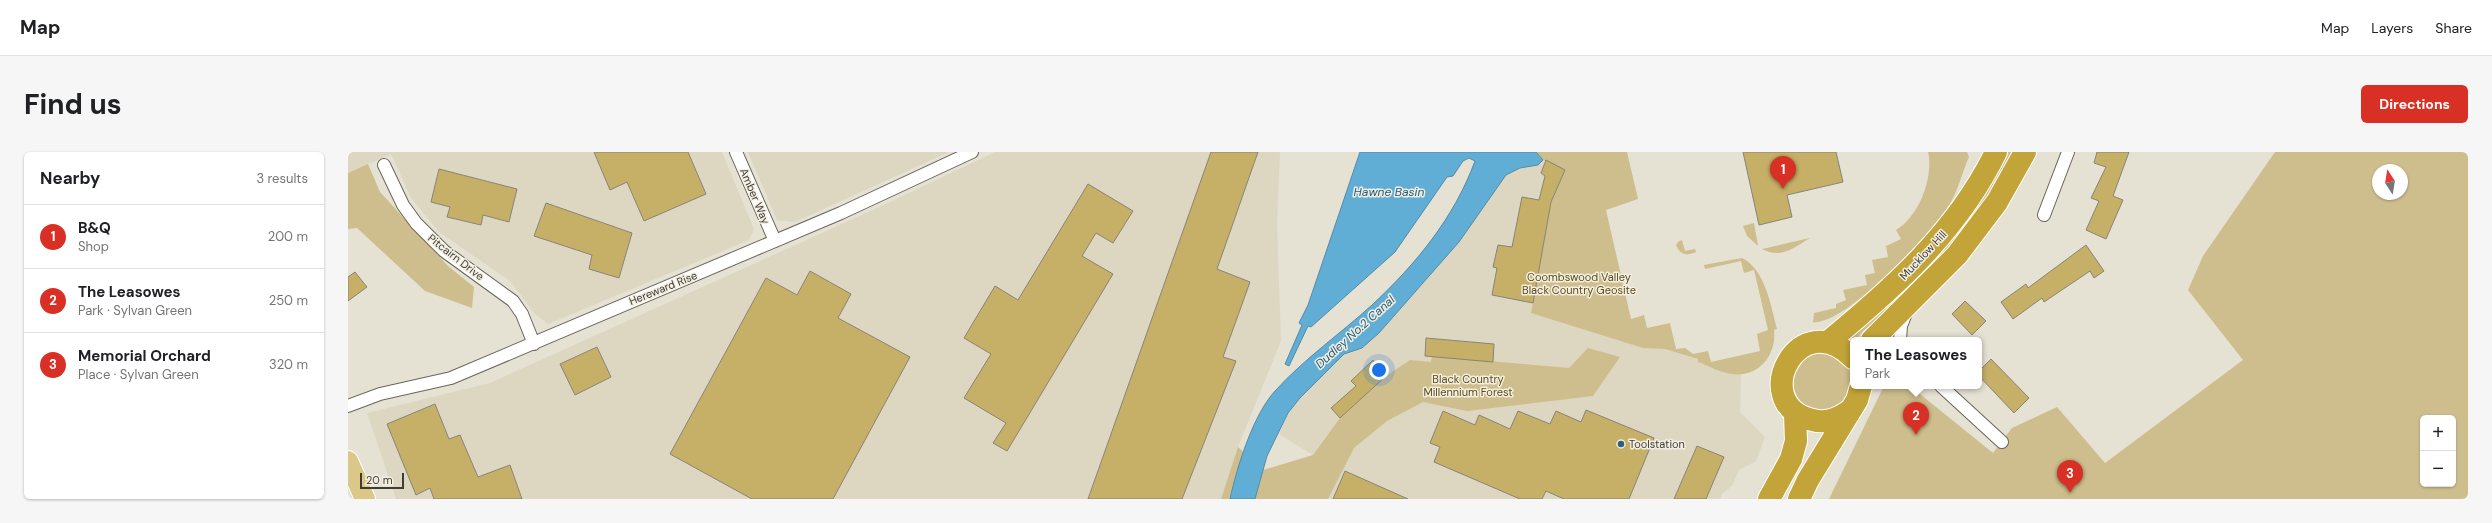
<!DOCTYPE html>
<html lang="en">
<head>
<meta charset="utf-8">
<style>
	body { margin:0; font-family:"DM Sans",sans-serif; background:#f6f6f6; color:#202124 }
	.controls { position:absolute; right:12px; bottom:12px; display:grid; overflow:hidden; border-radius:6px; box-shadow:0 1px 3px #0004 }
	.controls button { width:36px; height:36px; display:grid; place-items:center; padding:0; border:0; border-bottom:1px solid #e0e0e0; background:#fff; color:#202124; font:20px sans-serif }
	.compass { position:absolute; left:2024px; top:12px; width:36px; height:36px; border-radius:50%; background:#fff; box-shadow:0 1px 3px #0004; rotate:348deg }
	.scale { position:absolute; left:12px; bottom:10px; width:44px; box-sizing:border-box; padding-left:4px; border:2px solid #3e3c37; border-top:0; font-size:11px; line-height:14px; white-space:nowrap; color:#3e3c37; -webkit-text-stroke:3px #f3eee1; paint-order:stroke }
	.you { position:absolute; left:1031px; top:218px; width:14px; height:14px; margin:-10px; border:3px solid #fff; border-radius:50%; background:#1a73e8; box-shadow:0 0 0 6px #1a73e833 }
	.badge { display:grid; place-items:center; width:26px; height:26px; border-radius:50%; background:#d93025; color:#fff; font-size:13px; font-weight:700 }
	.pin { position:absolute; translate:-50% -33px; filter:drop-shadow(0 1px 2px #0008) }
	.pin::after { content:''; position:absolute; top:21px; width:14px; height:12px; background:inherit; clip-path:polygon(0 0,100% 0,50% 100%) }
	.popup { position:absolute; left:1502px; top:185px; width:132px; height:52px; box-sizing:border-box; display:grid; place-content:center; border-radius:6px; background:#fff; filter:drop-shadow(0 1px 3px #0005); font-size:13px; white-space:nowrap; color:#757577 }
	.popup b { font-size:15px; color:#202124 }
	.popup::after { content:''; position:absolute; left:50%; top:100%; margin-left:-8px; border:8px solid transparent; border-top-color:#fff }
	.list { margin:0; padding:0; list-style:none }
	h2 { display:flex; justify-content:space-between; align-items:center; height:52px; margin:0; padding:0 16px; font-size:17px }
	h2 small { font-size:13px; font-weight:400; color:#757577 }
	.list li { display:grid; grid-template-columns:26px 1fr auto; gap:12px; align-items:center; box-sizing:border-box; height:64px; padding:0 16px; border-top:1px solid #e0e0e0 }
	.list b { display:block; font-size:15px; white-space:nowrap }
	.list p { margin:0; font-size:13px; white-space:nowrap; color:#757577 }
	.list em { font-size:13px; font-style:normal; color:#757577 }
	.map { position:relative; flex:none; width:2120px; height:347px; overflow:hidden; border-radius:6px }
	header { display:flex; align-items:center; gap:24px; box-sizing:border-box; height:56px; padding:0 20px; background:#fff; border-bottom:1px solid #e0e0e0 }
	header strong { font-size:19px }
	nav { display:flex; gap:22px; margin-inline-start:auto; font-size:14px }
	.intro { display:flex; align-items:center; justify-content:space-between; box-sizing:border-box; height:96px; padding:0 24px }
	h1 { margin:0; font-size:28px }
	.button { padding:10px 18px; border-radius:6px; background:#d93025; color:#fff; font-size:14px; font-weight:700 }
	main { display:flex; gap:24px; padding:0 24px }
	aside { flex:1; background:#fff; border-radius:6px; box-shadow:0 1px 3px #0004 }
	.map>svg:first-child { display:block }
</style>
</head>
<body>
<header>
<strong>Map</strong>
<nav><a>Map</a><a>Layers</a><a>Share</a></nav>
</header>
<div class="intro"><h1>Find us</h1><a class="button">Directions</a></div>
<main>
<aside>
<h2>Nearby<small>3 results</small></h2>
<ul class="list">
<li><span class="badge">1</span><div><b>B&amp;Q</b><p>Shop</p></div><em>200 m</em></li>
<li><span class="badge">2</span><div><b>The Leasowes</b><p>Park · Sylvan Green</p></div><em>250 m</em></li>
<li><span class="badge">3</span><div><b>Memorial Orchard</b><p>Place · Sylvan Green</p></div><em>320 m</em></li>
</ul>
</aside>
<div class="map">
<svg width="2120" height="347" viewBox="0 0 2120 347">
	<rect width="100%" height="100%" fill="#e5e1d3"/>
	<!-- built -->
	<path fill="#ddd7c2" d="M 0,0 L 374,0 L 406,77 L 401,88 L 200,172 L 187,162 L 162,129 L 91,80 L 63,46 L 43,2 L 0,21 Z
		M 400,0 L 601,0 L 447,70 L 429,68 Z
		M 647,0 L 932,0 L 929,73 L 933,189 L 890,295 L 873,347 L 48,347 L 19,261 L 142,231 L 527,57 Z
		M 1195,8 L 1217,18 L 1203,50 L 1183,161 L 1303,185 L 1317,197 L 1350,207 L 1350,210 L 1376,220 L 1393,222 L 1392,260 L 1417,285 L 1408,309 L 1391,318 L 1384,334 L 1374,342 L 1372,347 L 956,347 L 971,307 L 931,282 L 940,261 L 974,222 L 996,202 L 1014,196 L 1073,134 L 1111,90 L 1157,23 L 1172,16 L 1193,11 Z"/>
	<!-- green -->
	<path fill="#cebe8d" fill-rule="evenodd" d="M 1188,0 L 1279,0 L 1290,47 L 1258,58 L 1283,167 L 1296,163 L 1299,176 L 1322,171 L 1328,197 L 1337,196 L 1345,202 L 1360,199 L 1363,210 L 1412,199 L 1409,182 L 1420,178 L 1406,118 L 1396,121 L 1393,109 L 1357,117 L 1356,113 L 1394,106 C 1417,117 1423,154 1429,177 L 1426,178 C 1429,202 1411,226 1384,222 C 1373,221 1361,214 1350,210 L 1350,207 L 1317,197 L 1295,196 L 1183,161 L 1203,50 L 1217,18 L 1195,8 Z
		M 1580,0 L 1619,0 L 1621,5 C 1615,18 1611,35 1604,48 C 1590,76 1496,175 1465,170 L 1466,161 L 1488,156 L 1488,152 L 1498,148 L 1495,138 L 1519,133 L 1517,123 L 1527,121 L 1524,108 L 1540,105 L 1538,94 L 1553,87 L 1548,78 C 1571,65 1586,25 1580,0 Z
		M 1656,0 L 1670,0 L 1627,68 L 1555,146 L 1513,181 L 1508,188 L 1502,184 Z
		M 1927,0 L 2120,0 L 2120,347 L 1481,347 L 1536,234 L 1562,234 L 1645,301 L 1664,276 L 1709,255 L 1757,311 L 1895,208 L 1840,138 L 1855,104 ZM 2030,18 L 2054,18 L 2054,42 L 2030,42 ZM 2075,266 L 2105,266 L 2105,332 L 2075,332 Z
		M 20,12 L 32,40 L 100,114 L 126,135 L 124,156 L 77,139 L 9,76 L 0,77 L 0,21 Z
		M 1406,71 L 1410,94 L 1399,84 L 1395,74 Z
		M 1462,86 C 1446,96 1433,107 1414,97 Z
		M 1334,88 L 1337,99 L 1347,97 L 1348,100 C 1339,104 1332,103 1328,93 L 1330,90 Z
		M 1240,196 L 1272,205 L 1245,244 L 1119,259 L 1075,250 L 1039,269 L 1006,296 L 980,347 L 873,347 L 890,295 L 915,318 L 965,303 L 992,266 L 1038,224 L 1062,208 L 1083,210 L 1084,204 L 1221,216 Z
		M 1472,197 L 1501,213 C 1505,225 1505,231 1500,242 C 1483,273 1442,260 1445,222 C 1445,217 1446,212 1450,208 C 1456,203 1465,200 1472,197 Z"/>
	<!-- water -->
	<path fill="#60add6" stroke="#568ba6" d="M 1012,0 L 1188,0 L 1195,8 L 1190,13 L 1172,16 L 1158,23 L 1111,90 L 1031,181 L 1014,196 L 996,202 L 952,246 L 940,261 L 919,304 L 907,347 L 882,347 C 889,315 905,263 927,239 C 956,207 992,182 1024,153 C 1068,112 1106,66 1127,9 L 1121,6 L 1115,9 L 1105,24 L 1099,25 L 1047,100 L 963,175 L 960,174 L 941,214 L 937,212 L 954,173 L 951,171 L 960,153 Z"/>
	<!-- building -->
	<path fill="#c6b067" stroke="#888478" d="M 246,0 L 340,0 L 358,42 L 296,69 L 279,30 L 262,38 Z
		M 863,0 L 910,0 L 869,117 L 902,130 L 875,205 L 888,209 L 834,347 L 740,347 Z
		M 1395,0 L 1488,0 L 1495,30 L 1439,43 L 1444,65 L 1411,73 Z
		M 1749,0 L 1781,0 L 1765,44 L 1775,48 L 1758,87 L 1738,78 L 1751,49 L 1743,46 L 1758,15 L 1746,11 Z
		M 1198,8 L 1217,18 L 1203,50 L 1185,151 L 1144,143 L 1149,116 L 1145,115 L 1150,93 L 1164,95 L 1174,45 L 1191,48 L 1197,24 L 1193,21 Z
		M 91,17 L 169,37 L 161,70 L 135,63 L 133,73 L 99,65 L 102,55 L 83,50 Z
		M 740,32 L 785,59 L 765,91 L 748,81 L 734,104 L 765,122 L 659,299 L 645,291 L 658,271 L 616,246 L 643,202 L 616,186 L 647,134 L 670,148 Z
		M 198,51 L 284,81 L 271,126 L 241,117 L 244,103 L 186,84 Z
		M 1738,93 L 1756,119 L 1746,126 L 1742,119 L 1696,150 L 1694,146 L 1665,167 L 1653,150 L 1678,132 L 1680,136 Z
		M 462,119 L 503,142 L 490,166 L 562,205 L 485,347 L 404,347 L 322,302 L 418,126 L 449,143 Z
		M 7,120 L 19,135 L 0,149 L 0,125 Z
		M 1617,149 L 1638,169 L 1624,183 L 1604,162 Z
		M 1078,186 L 1146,192 L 1145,210 L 1077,204 Z
		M 249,195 L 263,225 L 227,243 L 212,212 Z
		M 1643,207 L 1681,246 L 1666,261 L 1631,224 L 1631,219 Z
		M 1025,208 L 1038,224 L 992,266 L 983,256 L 1008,234 L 1003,229 Z
		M 87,252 L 101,287 L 112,283 L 130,325 L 162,313 L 174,347 L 86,347 L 82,336 L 68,343 L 39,272 Z
		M 1238,258 L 1306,286 L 1281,347 L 1216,347 L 1198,339 L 1194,347 L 1172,347 L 1086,310 L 1092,295 L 1082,291 L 1095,259 L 1127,273 L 1131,263 L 1162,277 L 1170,259 L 1202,272 L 1208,259 L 1233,270 Z
		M 1349,294 L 1376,305 L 1358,347 L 1326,347 Z
		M 997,319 L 1060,347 L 985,347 Z"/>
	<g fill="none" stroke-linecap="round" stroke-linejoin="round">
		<!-- street casing -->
		<g stroke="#69665a" stroke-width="14">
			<path id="street" d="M 388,0 L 427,89
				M 36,13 L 55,53 L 68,71 L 96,99 L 165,149 L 174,162 L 186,192
				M 1696,63 L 1720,0
				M 1552,188 L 1553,174 L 1558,161
				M 1593,234 L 1654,290
				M 0,254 L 32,242 L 103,226 L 493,61 L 624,0"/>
		</g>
		<!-- primary casing -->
		<g stroke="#fff" stroke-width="22">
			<path id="primary" d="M 0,309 L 17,347"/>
		</g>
		<!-- highway casing -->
		<g stroke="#fff" stroke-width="24">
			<path id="highway" d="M 1524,188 L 1609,103 L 1649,50 L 1677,0
				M 1481,189 C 1547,135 1610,78 1648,0
				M 1501,259 C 1488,268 1476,272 1461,267 C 1401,249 1451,152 1505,206
				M 1421,347 L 1443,307 L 1448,289 L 1447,262
				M 1451,347 L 1460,328 L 1509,248 L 1513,234"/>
		</g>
		<!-- street -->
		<use href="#street" stroke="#fff" stroke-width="12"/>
		<!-- primary -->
		<use href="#primary" stroke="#dbc888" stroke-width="20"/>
		<!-- highway -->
		<use href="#highway" stroke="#c3a439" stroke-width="22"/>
	</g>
	<!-- markers -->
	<circle fill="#2b617c" stroke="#f3eee1" stroke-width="1.5" cx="1273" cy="292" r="4"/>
	<g text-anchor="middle" stroke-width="3" stroke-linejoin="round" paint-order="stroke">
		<!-- street labels -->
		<g font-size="11" fill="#3e3c37" stroke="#f3eee1">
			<text transform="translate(407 44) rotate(67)" y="4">Amber Way</text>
			<text transform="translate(1575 103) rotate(-47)" y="4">Mucklow Hill</text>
			<text transform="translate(108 105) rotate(38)" y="4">Pitcairn Drive</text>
			<text transform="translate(315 136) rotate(-22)" y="4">Hereward Rise</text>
		</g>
		<!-- park labels -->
		<g font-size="11" fill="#5d4d15" stroke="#f3eee1">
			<text x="1231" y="129">Coombswood Valley<tspan x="1231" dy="13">Black Country Geosite</tspan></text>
			<text x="1120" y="231">Black Country<tspan x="1120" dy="13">Millennium Forest</tspan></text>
		</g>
		<!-- poi labels -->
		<g font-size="11" fill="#3e3c37" stroke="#f3eee1" text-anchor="start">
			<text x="1281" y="296">Toolstation</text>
		</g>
		<!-- water labels -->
		<g font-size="12" font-style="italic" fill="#225c79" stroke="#f3eee1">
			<text x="1041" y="44">Hawne Basin</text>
			<text transform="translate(1007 180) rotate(-42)" y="4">Dudley No.2 Canal</text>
		</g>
	</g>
</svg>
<div class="controls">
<button>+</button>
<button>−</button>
</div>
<svg class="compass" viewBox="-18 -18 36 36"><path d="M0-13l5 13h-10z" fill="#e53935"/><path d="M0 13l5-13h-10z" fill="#757577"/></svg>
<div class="scale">20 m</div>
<div class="you"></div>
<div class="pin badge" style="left:1435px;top:37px">1</div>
<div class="pin badge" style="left:1568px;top:283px">2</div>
<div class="popup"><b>The Leasowes</b>Park</div>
<div class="pin badge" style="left:1722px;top:341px">3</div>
</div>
</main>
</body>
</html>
